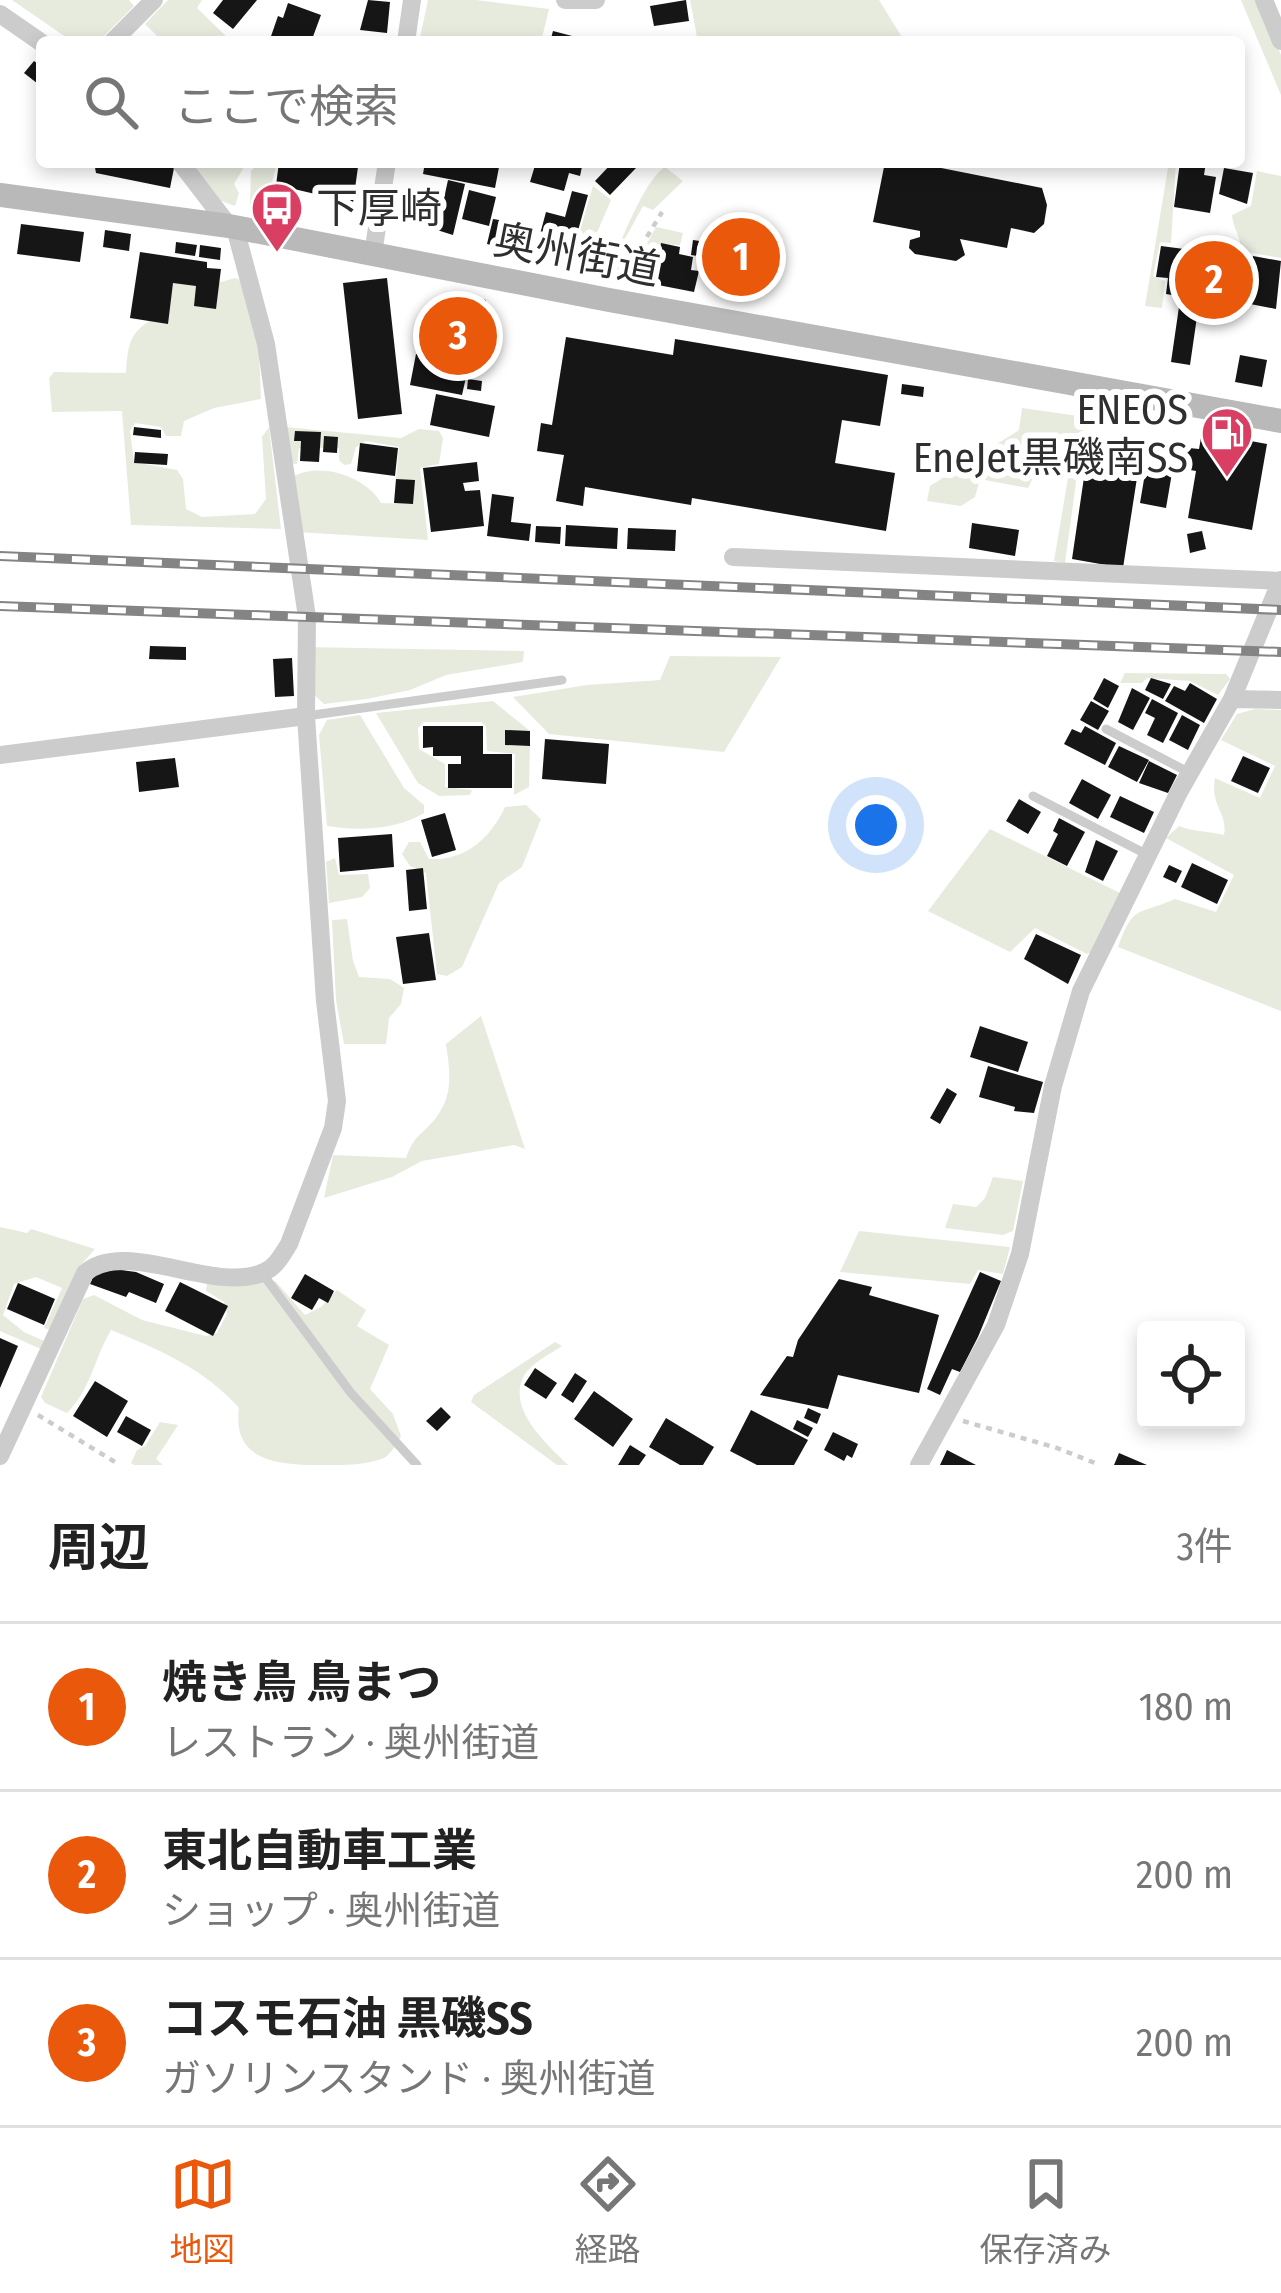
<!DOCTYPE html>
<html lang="ja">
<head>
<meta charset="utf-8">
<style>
	body { margin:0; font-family:"Fira Sans Condensed","Noto Sans JP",sans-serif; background:#f2f2f2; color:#222 }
	.controls { position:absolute; right:36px; bottom:36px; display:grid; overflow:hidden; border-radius:12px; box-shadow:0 6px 18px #0003 }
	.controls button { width:108px; height:108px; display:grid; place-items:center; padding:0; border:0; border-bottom:3px solid #e0e0e0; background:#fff; color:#222; font:60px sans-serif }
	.you { position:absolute; left:876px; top:825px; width:42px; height:42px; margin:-30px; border:9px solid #fff; border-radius:50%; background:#1a73e8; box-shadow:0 0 0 18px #1a73e833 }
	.badge { display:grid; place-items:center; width:78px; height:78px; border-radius:50%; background:#ea580c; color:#fff; font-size:39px; font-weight:700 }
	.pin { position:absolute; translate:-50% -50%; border:6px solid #fff; box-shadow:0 3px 12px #0006 }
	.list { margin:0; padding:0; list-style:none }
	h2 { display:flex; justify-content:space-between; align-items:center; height:156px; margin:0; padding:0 48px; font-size:51px }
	h2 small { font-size:39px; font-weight:400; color:#767676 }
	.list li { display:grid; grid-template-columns:78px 1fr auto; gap:36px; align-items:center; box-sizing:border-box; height:168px; padding:0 48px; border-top:3px solid #e0e0e0 }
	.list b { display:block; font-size:45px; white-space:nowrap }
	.list p { margin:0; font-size:39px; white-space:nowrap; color:#767676 }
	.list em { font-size:39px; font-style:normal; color:#767676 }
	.icon { flex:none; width:66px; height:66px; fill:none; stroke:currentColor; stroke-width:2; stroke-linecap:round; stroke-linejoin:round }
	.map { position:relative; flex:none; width:1281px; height:1465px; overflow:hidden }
	.search { position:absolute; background:#fff; box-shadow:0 6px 18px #0003; left:36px; right:36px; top:36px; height:132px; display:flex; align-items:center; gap:30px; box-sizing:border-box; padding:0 42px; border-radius:12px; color:#767676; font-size:45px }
	.sheet { height:660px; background:#fff }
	nav { display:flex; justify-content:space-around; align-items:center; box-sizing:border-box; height:168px; border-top:3px solid #e0e0e0; background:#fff; font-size:33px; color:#767676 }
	nav a { display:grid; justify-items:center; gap:6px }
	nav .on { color:#ea580c }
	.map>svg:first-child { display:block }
</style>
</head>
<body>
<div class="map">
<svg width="1281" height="1465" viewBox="0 0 1281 1465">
	<rect width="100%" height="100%" fill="#fff"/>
	<!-- green -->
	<path fill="#e7ebde" d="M 12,0 L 129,0 L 134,6 L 98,42 L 73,42 Z
		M 168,0 L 202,0 L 197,8 L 230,40 L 163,42 L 145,24 Z
		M 428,0 L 476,0 L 549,9 L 541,42 L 419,42 Z
		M 690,0 L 879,0 L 905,42 L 698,42 Z
		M 1241,0 L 1258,0 L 1281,55 L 1281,95 Z
		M 188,162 L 236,162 L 243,169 L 234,184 L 239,193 L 235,206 L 221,201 Z
		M 260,162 L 277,162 L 266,208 L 250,205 L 251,171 Z
		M 1169,162 L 1176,162 L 1171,243 L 1160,242 L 1153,276 L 1165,281 L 1162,308 L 1145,306 Z
		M 665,167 L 683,181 L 653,210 L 643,206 L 621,246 L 619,258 L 625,261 L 620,272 L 611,269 C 618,245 646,178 665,167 Z
		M 1257,171 L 1281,176 L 1281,258 L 1241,251 C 1241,236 1233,229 1232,215 L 1251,206 Z
		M 593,186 L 611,200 L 584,263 L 578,267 L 570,265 Z
		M 656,227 L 683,233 L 680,245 L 659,244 L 648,283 L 628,279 Z
		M 186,274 L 214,284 L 235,278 L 243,281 L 259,352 L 261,399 L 214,408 L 184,421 L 181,436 L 166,436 L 161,427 L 135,423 L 130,431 L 134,462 L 177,470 L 183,479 L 186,509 L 202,517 L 255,514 L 266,499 L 262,437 L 269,427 L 281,529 L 131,525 L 122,411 L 52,412 L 49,378 L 54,372 L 126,373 C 128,342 130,330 159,316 L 160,288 Z
		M 1022,408 L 1085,417 L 1065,563 L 1054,561 L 1068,478 L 1034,475 L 1028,488 L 980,479 L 975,497 L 961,506 L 927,501 L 930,486 L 1019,430 Z
		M 285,427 L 401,438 L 419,429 L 439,431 L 443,438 L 439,464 L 420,468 L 428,540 L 296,532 L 292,477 C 319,461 366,476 381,503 L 413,504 L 414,481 L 396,479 L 399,447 L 366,441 L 356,447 L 351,464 L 344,465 L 339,460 L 339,448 L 299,448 L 297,464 L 289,463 Z
		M 306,647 L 524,651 L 523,662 L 446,675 L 410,690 L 367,699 L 324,704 L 311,692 Z
		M 670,656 L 781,657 L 724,752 L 549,734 L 513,697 L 587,685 L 660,680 Z
		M 1125,673 L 1226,674 L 1230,679 L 1218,695 L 1190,681 L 1147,678 L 1142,683 L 1120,683 Z
		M 493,701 L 530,731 L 506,731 L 506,745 L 530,746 L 529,787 L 514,795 L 515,754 L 487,751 L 486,726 L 481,722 L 424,722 L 418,728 L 419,749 L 445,764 L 445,787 L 472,790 L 470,795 L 439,796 L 418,783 L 376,713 Z
		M 1255,709 L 1281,710 L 1281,1011 L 1118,947 C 1134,904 1136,916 1175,899 L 1216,912 L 1234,875 L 1166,838 L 1179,826 C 1195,832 1208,831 1224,835 C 1228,812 1210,807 1215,778 L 1260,798 L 1275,766 L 1221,740 L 1237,714 Z
		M 360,715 L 404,788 L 424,805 L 424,813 C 396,830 359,831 327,826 L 319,735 L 327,720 Z
		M 526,805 L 541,819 L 522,867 L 499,883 L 462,967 L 447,976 L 437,974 L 426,873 L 410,866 L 402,854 L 409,842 L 420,842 L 429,859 C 465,861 490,839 505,807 Z
		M 990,829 L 1122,894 L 1093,951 L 1087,954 L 1035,928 L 1010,952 L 928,911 Z
		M 335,858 L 339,875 L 368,874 L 370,888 L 362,897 L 329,903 L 326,862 Z
		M 347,919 L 353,961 L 359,977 L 390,979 L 404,988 L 401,1004 L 389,1018 L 386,1044 L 344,1044 L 336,1000 L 332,920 Z
		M 481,1016 L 525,1149 L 514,1145 L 422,1161 L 392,1177 L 324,1198 L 333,1155 L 406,1158 C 414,1135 421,1136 435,1119 C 454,1095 450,1072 446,1044 Z
		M 993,1177 L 1023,1181 L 1013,1231 L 1003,1235 L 945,1228 L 953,1204 L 976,1207 L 985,1198 Z
		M 0,1227 L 27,1233 L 31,1229 L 95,1249 L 79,1267 L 50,1330 L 44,1328 L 62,1288 L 36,1277 L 14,1284 L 3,1315 L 24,1332 L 44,1341 L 41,1349 L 0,1331 Z
		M 859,1231 L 1010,1247 L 1003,1274 L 978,1270 L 970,1284 L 840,1272 Z
		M 245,1271 L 276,1282 L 305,1315 L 321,1307 L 337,1290 L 366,1310 L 357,1326 L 389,1345 L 370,1389 L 393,1414 L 401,1436 C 396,1444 392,1453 384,1458 C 367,1465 346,1465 327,1465 C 285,1465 231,1465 239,1408 C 206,1370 157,1348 111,1330 C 94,1359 91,1389 67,1413 L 45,1403 L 41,1397 L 83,1299 L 94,1295 L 142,1320 L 206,1336 L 217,1333 L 227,1314 L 224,1302 L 206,1291 L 207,1283 Z
		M 555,1342 L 562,1346 C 550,1354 530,1364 524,1376 C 506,1409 548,1445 568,1465 L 557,1465 L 471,1402 L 474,1395 Z
		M 160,1422 L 178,1425 L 156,1459 L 163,1465 L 134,1465 L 131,1463 L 137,1450 L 145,1446 Z"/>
	<!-- building -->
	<path fill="#161616" d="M 223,0 L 257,0 L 233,29 L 213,13 Z
		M 368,0 L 390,2 L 387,33 L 360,30 Z
		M 686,0 L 689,21 L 654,26 L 650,6 Z
		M 288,3 L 321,15 L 311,42 L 269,42 L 278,16 L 283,18 Z
		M 553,31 L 576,37 L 575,42 L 550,42 Z
		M 34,61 L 42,67 L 42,87 L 24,73 Z
		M 94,162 L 167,162 L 174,168 L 170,188 L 96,173 Z
		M 279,162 L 358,167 L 353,203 L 294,189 L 292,204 L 274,201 Z
		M 425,162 L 500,162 L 495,188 L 423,174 Z
		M 536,162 L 583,162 L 580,176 L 569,173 L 564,191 L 530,182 Z
		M 613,162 L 631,162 L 636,168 L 610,195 L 595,181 Z
		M 885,162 L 911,162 L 1042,188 L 1047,205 L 1044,224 L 1034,233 L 1011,228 L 1007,248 L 960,239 L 965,255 L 956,261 L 915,254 L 909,248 L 910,240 L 920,237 L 920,231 L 873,222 Z
		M 1180,162 L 1206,162 L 1204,175 L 1216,177 L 1210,213 L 1174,207 Z
		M 1224,168 L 1253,173 L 1247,204 L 1219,194 Z
		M 448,180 L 465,184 L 453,235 L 437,230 Z
		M 469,190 L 496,197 L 489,226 L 462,219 Z
		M 572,191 L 588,195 L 570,259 L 536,249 L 546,212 L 565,217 Z
		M 493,219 L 511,222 L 505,249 L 487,244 Z
		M 21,224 L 84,232 L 80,262 L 17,254 Z
		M 105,230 L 131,234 L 129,251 L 103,247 Z
		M 693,240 L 719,244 L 716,261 L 725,262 L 728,242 L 757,247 L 752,277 L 735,274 L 737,263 L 729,262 L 727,278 L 708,275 L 711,258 L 691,255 Z
		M 176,242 L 197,245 L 195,256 L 175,253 Z
		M 661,243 L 680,247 L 679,254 L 693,257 L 691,270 L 699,271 L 694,292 L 653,284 Z
		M 200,245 L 221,248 L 220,260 L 199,257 Z
		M 1161,246 L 1184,249 L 1178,296 L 1166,294 L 1168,278 L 1156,277 Z
		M 1188,250 L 1248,260 L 1241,302 L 1181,291 Z
		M 140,252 L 207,262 L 207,268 L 221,269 L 216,309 L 194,306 L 196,286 L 173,283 L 168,324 L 130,318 Z
		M 1253,256 L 1281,261 L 1276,309 L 1245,303 Z
		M 387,278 L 402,414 L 358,419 L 343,283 Z
		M 450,293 L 486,300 L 474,365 L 469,364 L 462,395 L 410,385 L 416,354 L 437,358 Z
		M 1181,293 L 1200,296 L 1190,365 L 1171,362 Z
		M 566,337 L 673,355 L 675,339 L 888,375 L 880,426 L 842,420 L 835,463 L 895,473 L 886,531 L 692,498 L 691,505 L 585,487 L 583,506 L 556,501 L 564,455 L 537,451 L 541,423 L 552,425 Z
		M 1240,355 L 1267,360 L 1262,387 L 1235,382 Z
		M 468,379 L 482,381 L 481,391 L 467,389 Z
		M 902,384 L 924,387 L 923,397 L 901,394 Z
		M 436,394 L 495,406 L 489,437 L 430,425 Z
		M 134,427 L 161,430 L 161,438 L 133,435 Z
		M 295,431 L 321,432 L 319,462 L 300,461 L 301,441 L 294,441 Z
		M 1202,432 L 1267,444 L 1252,530 L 1188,518 L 1196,471 L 1173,467 L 1166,508 L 1140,503 L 1150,444 L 1199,449 Z
		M 324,436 L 338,437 L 337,453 L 323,452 Z
		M 360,443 L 398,448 L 395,476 L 357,471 Z
		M 135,452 L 168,454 L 167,465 L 134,463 Z
		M 1087,457 L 1139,465 L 1123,568 L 1072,559 Z
		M 477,462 L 479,481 L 463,483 L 465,491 L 480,490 L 484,526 L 431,532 L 423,468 Z
		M 396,479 L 415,480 L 413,504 L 394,503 Z
		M 492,494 L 514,497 L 511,522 L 531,524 L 529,541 L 487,536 Z
		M 972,523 L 1019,530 L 1015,556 L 969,548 Z
		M 566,525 L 618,528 L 617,549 L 565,546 Z
		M 536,526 L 561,527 L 560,544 L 535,542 Z
		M 628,528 L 676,530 L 675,551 L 627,549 Z
		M 1202,531 L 1206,549 L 1190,553 L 1187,534 Z
		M 150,646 L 186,647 L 186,660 L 149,659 Z
		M 292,658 L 294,696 L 275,697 L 273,659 Z
		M 1104,678 L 1119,686 L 1108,708 L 1093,699 Z
		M 1151,678 L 1171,684 L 1163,699 L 1145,690 Z
		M 1190,683 L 1217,699 L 1204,723 L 1165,701 L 1174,686 L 1185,691 Z
		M 1132,688 L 1150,698 L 1133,730 L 1118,722 Z
		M 1152,699 L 1178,713 L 1163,743 L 1147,735 L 1155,718 L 1145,713 Z
		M 1091,701 L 1109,711 L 1098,730 L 1080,720 Z
		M 1182,715 L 1200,725 L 1188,750 L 1169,740 Z
		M 423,726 L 483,726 L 483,754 L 512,754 L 512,788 L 448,788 L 448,764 L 461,764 L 461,756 L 433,756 L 433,747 L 423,748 Z
		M 1085,726 L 1116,743 L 1105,765 L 1064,744 L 1072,729 L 1081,733 Z
		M 505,730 L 530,731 L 530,746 L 505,745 Z
		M 545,739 L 609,744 L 606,784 L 542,779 Z
		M 1119,746 L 1149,760 L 1137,782 L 1108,767 Z
		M 1243,756 L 1270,768 L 1258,793 L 1231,781 Z
		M 175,758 L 179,787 L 139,792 L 136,762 Z
		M 1149,761 L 1177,775 L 1168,793 L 1139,783 Z
		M 1082,779 L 1111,795 L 1098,819 L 1069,803 Z
		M 1120,796 L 1154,812 L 1144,833 L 1110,817 Z
		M 1019,799 L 1041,812 L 1028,834 L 1006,821 Z
		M 445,813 L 456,850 L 432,857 L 421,820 Z
		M 1059,818 L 1085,832 L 1067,866 L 1047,856 L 1058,834 L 1053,831 Z
		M 392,834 L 394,867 L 340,872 L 338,838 Z
		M 1096,840 L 1118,851 L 1103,881 L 1085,872 Z
		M 1192,863 L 1228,880 L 1217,904 L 1181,887 Z
		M 1169,865 L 1182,871 L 1176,883 L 1163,877 Z
		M 423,868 L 427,909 L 409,911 L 406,870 Z
		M 429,933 L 436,980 L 403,984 L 396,937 Z
		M 1036,934 L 1081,955 L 1068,984 L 1024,959 Z
		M 980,1026 L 1028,1042 L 1018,1072 L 970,1057 Z
		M 988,1066 L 1043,1082 L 1034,1113 L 1014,1111 L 1015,1107 L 979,1097 Z
		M 947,1088 L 957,1094 L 940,1124 L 930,1118 Z
		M 106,1268 L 136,1272 L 164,1284 L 156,1303 L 129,1292 L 126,1297 L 90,1284 L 95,1273 Z
		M 980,1272 L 1001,1281 L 978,1337 L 960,1372 L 952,1369 L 940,1395 L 927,1389 Z
		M 305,1274 L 334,1291 L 328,1303 L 319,1298 L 312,1310 L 291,1298 Z
		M 839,1279 L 872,1287 L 869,1295 L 939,1315 L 919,1393 L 838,1375 L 828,1409 L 760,1395 L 787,1356 L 793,1357 L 798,1340 Z
		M 180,1282 L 228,1306 L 213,1336 L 165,1311 Z
		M 18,1283 L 55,1299 L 44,1325 L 7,1309 Z
		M 0,1338 L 18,1346 L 0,1388 Z
		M 535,1368 L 557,1383 L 546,1399 L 524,1385 Z
		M 575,1373 L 587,1381 L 573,1403 L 561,1395 Z
		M 95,1381 L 128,1401 L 107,1437 L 73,1416 Z
		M 594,1391 L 633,1419 L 613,1447 L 574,1419 Z
		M 441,1407 L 451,1417 L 437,1431 L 426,1421 Z
		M 808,1408 L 821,1414 L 817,1424 L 804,1418 Z
		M 751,1410 L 808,1440 L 794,1465 L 757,1465 L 730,1451 Z
		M 126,1416 L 151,1430 L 142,1446 L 117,1432 Z
		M 666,1418 L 714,1447 L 703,1465 L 680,1465 L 649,1447 Z
		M 797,1420 L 813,1428 L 808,1437 L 793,1429 Z
		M 833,1432 L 858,1444 L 852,1458 L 847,1455 L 844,1461 L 824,1450 Z
		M 630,1445 L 646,1455 L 639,1465 L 618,1465 Z
		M 947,1450 L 976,1465 L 940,1465 Z
		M 1119,1453 L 1147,1465 L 1114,1465 Z"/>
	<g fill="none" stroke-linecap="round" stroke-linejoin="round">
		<!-- path -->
		<path stroke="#ccc" stroke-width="4.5" stroke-dasharray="6 6" stroke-linecap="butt" d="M 622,278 L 662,212
			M 38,1415 L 120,1465
			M 963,1421 L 1057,1448 L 1100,1465"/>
		<!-- lane -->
		<path stroke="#ccc" stroke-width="9" d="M 306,716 L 562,680
			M 1106,729 L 1190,773
			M 1033,796 L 1146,854
			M 262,1273 L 351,1393 L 417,1465"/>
		<!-- street -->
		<path stroke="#ccc" stroke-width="18" d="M 565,0 L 596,0
			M 1264,0 L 1281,41
			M 0,14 L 42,43
			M 112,42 L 154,0
			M 406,42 L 412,0
			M 180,162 L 229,226
			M 373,254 L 387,162
			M 733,557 L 1281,581
			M 1232,699 L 1281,700
			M 0,755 L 306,716
			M 0,1456 L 85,1273 C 126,1237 215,1295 264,1272 C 276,1267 282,1255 289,1244 L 333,1128 L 337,1101 L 325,1001 L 306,716 L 307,617 L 266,344 L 235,228
			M 919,1465 L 996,1325 L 1020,1254 L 1053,1086 L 1081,991 L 1179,792 L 1232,699 L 1281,580"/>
		<!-- secondary -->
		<path stroke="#b9b9b9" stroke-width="24" d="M 0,195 L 229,226 L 609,300 L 1281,421"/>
		<!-- rail casing -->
		<g stroke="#848484" stroke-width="10">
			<path id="rail" d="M 0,556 L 1281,610
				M 0,606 L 1281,652"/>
		</g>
		<!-- rail -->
		<use href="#rail" stroke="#fff" stroke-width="6" stroke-dasharray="18" stroke-linecap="butt"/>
	</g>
	<!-- icons -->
	<defs>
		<g id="bus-pin" transform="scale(2.7)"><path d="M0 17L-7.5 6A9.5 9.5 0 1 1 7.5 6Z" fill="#d83f62" stroke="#fff"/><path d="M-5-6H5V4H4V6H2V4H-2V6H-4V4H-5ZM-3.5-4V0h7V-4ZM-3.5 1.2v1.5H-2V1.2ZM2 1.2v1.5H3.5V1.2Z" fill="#fff"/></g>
		<g id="fuel-pin" transform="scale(2.7)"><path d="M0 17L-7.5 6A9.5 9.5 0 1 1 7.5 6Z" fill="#d83f62" stroke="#fff"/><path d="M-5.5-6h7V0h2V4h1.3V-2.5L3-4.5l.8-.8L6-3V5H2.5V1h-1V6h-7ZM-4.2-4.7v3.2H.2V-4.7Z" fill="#fff"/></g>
	</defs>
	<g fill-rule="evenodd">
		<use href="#bus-pin" x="277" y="208"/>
		<use href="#fuel-pin" x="1227" y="433"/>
	</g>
	<g text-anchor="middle" stroke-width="12" stroke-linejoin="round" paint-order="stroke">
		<!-- poi labels -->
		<g font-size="42" fill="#2f2f2f" stroke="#fff" text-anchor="start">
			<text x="316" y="223">下厚崎</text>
			<text x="1188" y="424" text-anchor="end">ENEOS<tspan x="1188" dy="48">EneJet黒磯南SS</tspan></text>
		</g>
		<!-- street labels -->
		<g font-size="42" fill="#2f2f2f" stroke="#fff">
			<text transform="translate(577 254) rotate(11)" y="15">奥州街道</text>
		</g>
	</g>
</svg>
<div class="controls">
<button><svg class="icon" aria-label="locate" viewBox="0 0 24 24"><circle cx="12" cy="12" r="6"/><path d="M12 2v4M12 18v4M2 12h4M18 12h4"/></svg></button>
</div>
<div class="you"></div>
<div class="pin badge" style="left:741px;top:257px">1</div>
<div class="pin badge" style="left:1214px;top:280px">2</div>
<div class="pin badge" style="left:458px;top:336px">3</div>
<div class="search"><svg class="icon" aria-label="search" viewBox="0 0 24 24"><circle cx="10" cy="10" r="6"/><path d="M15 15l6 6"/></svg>ここで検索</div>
</div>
<section class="sheet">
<h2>周辺<small>3件</small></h2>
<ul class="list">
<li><span class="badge">1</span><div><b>焼き鳥 鳥まつ</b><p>レストラン · 奥州街道</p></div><em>180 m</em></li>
<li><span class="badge">2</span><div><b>東北自動車工業</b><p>ショップ · 奥州街道</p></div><em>200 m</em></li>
<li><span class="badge">3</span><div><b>コスモ石油 黒磯SS</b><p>ガソリンスタンド · 奥州街道</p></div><em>200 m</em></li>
</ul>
</section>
<nav>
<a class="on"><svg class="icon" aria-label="map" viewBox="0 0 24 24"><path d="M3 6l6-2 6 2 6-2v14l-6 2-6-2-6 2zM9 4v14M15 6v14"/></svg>地図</a>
<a><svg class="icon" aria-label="directions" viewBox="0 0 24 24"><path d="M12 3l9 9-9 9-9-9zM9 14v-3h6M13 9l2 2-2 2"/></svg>経路</a>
<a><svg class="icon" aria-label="saved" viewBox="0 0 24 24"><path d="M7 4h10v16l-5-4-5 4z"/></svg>保存済み</a>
</nav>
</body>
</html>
